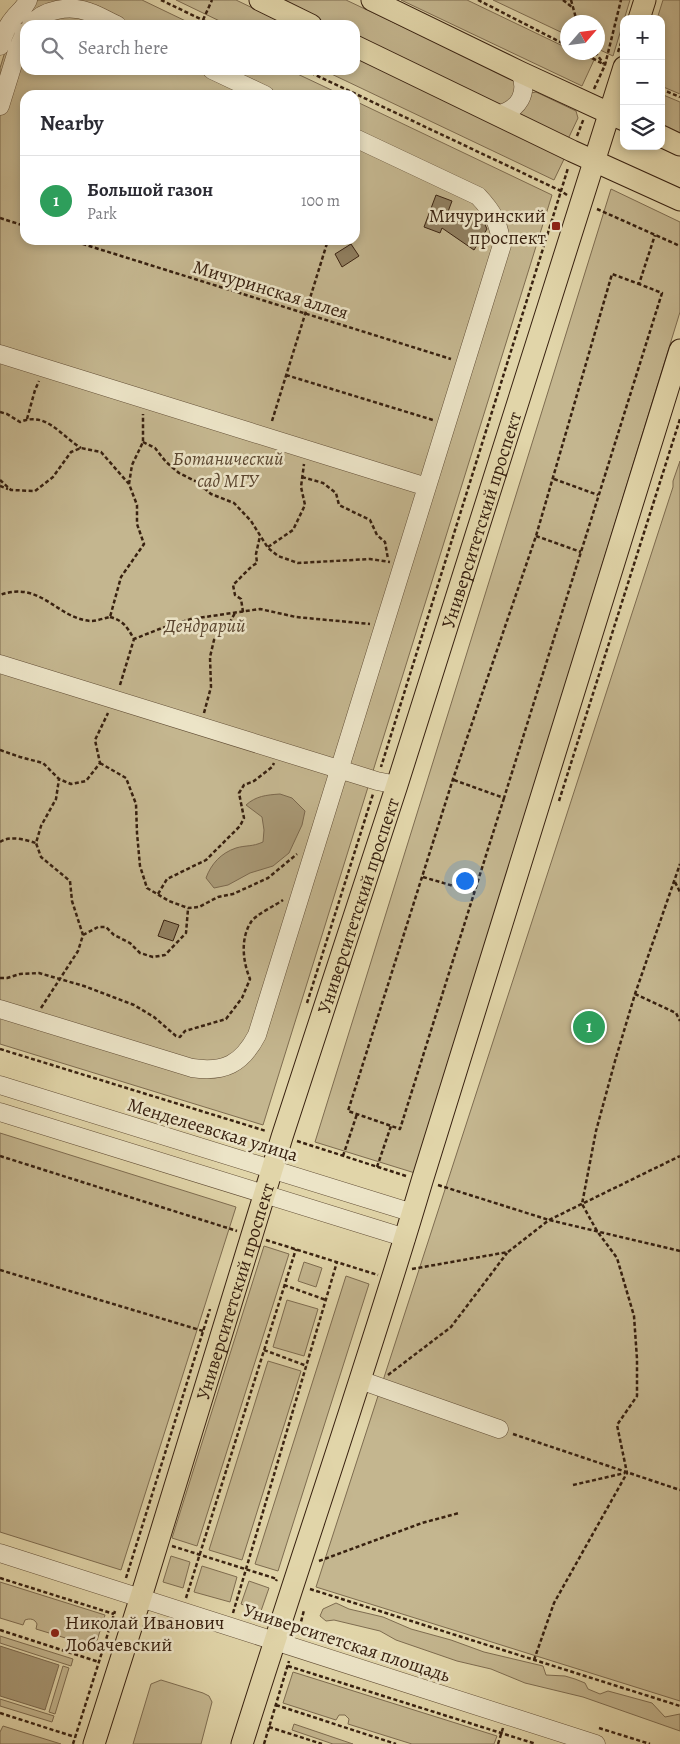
<!DOCTYPE html>
<html lang="en">
<head>
<meta charset="utf-8">
<style>
	body { margin:0; font-family:Alegreya,serif; background:#f2f2f3; color:#2b2b33 }
	.controls { position:absolute; right:15px; top:15px; display:grid; overflow:hidden; border-radius:10px; box-shadow:0 2px 8px #0003 }
	.controls button { width:45px; height:45px; display:grid; place-items:center; padding:0; border:0; border-bottom:1px solid #e1e1e2; background:#fff; color:#2b2b33; font:25px sans-serif }
	.compass { position:absolute; left:560px; top:15px; width:45px; height:45px; border-radius:50%; background:#fff; box-shadow:0 2px 8px #0003; rotate:62deg }
	.you { position:absolute; left:464px; top:880px; width:18px; height:18px; margin:-12px; border:4px solid #fff; border-radius:50%; background:#1a73e8; box-shadow:0 0 0 8px #1a73e833 }
	.badge { display:grid; place-items:center; width:32px; height:32px; border-radius:50%; background:#8f2418; color:#fff; font-size:16px; font-weight:700 }
	.pin { position:absolute; translate:-50% -50%; border:2px solid #fff; box-shadow:0 1px 5px #0006 }
	.list { margin:0; padding:0; list-style:none }
	h2 { display:flex; justify-content:space-between; align-items:center; height:65px; margin:0; padding:0 20px; font-size:21px }
	h2 small { font-size:16px; font-weight:400; color:#7c7c81 }
	.list li { display:grid; grid-template-columns:32px 1fr auto; gap:15px; align-items:center; box-sizing:border-box; height:90px; padding:0 20px; border-top:1px solid #e1e1e2 }
	.list b { display:block; font-size:19px; white-space:nowrap }
	.list p { margin:0; font-size:16px; white-space:nowrap; color:#7c7c81 }
	.list em { font-size:16px; font-style:normal; color:#7c7c81 }
	.icon { flex:none; width:28px; height:28px; fill:none; stroke:currentColor; stroke-width:2; stroke-linecap:round; stroke-linejoin:round }
	.map { position:relative; flex:none; width:680px; height:1744px; overflow:hidden }
	.search { position:absolute; background:#fff; box-shadow:0 2px 8px #0003; left:20px; top:20px; width:340px; height:55px; display:flex; align-items:center; gap:12px; box-sizing:border-box; padding:0 18px; border-radius:15px; color:#7c7c81; font-size:19px }
	.panel { position:absolute; background:#fff; box-shadow:0 2px 8px #0003; left:20px; top:90px; width:340px; height:155px; border-radius:15px }
	.map>svg:first-child { display:block }
</style>
</head>
<body>
<div class="map">
<svg width="680" height="1744" viewBox="0 0 680 1744">
	<rect width="100%" height="100%" fill="#e1d5a9"/>
	<filter id="stains"><feTurbulence type="fractalNoise" baseFrequency=".004" numOctaves="4"/><feColorMatrix values="0 0 0 0 .2 0 0 0 0 .09 0 0 0 0 .02 0 0 0 .5 -.17"/></filter>
	<radialGradient id="worn" r=".72"><stop offset=".6" stop-color="#630" stop-opacity="0"/><stop offset="1" stop-color="#630" stop-opacity=".3"/></radialGradient>
	<!-- green -->
	<path fill="#c4b68f" stroke="#7e6c50" d="M 36,0 L 142,0 L 194,25 L 25,25 L 25,70 L 289,70 L 342,95 L 25,95 L 25,240 L 355,240 L 355,101 L 552,195 L 263,1125 L 0,1044 L 0,68 L 11,32 Z
		M 176,0 L 236,0 L 288,25 L 228,25 Z
		M 279,0 L 346,0 L 511,78 L 514,82 L 517,91 L 502,108 L 355,37 L 355,25 L 330,25 Z
		M 401,0 L 467,0 L 567,48 L 568,52 L 578,53 L 594,60 L 582,86 Z
		M 493,0 L 630,0 L 613,56 L 598,49 L 598,22 L 568,22 L 567,35 Z
		M 663,0 L 680,0 L 680,94 L 661,86 L 661,19 L 657,19 Z
		M 355,57 L 565,157 L 554,180 L 323,70 L 355,70 Z
		M 536,92 L 576,111 L 578,118 L 569,137 L 567,138 L 522,117 L 520,112 L 531,93 Z
		M 661,94 L 680,102 L 680,139 L 661,130 Z
		M 611,189 L 680,222 L 680,312 L 415,1173 L 315,1142 Z
		M 680,461 L 680,1701 L 316,1587 L 673,487 L 673,481 Z
		M 0,1133 L 236,1207 L 121,1570 L 0,1532 Z
		M 264,1246 L 289,1254 L 197,1546 L 172,1538 Z
		M 304,1262 L 322,1268 L 316,1287 L 298,1281 Z
		M 346,1276 L 369,1284 L 278,1571 L 255,1564 Z
		M 287,1300 L 318,1309 L 304,1356 L 273,1347 Z
		M 268,1361 L 301,1371 L 242,1560 L 209,1550 Z
		M 171,1556 L 190,1562 L 183,1588 L 163,1582 Z
		M 202,1566 L 237,1577 L 230,1602 L 194,1592 Z
		M 249,1581 L 269,1588 L 261,1611 L 241,1604 Z
		M 0,1582 L 105,1615 L 95,1647 L 36,1629 L 37,1624 C 35,1619 30,1618 25,1620 L 23,1625 L 0,1618 Z
		M 336,1603 L 349,1609 L 383,1617 L 411,1629 L 451,1640 L 484,1652 L 543,1666 L 546,1675 L 565,1676 L 575,1679 L 585,1683 L 588,1689 L 600,1694 L 608,1691 L 652,1703 L 665,1717 L 680,1714 L 680,1731 L 583,1697 L 525,1683 L 491,1669 L 457,1661 L 396,1640 L 380,1631 L 334,1620 L 326,1621 L 320,1616 L 323,1609 Z
		M 0,1636 L 73,1659 L 71,1666 L 0,1643 Z
		M 63,1666 L 69,1668 L 55,1714 L 49,1712 Z
		M 293,1672 L 497,1736 L 494,1744 L 412,1744 L 348,1724 L 349,1719 L 345,1715 L 339,1715 L 336,1720 L 283,1703 Z
		M 161,1680 L 203,1693 L 209,1696 L 212,1702 L 201,1744 L 133,1744 L 151,1684 Z
		M 0,1699 L 54,1716 L 52,1722 L 0,1706 Z
		M 294,1724 L 353,1744 L 333,1744 L 292,1730 Z
		M 3,1726 L 61,1744 L 0,1744 L 0,1732 Z"/>
	<!-- water -->
	<path fill="#a89875" stroke="#7b684d" d="M 280,794 L 292,798 L 305,811 L 302,825 L 289,853 L 273,866 L 250,873 L 228,885 L 214,888 L 206,878 C 211,864 221,853 236,848 C 246,845 252,847 263,842 L 264,830 L 262,817 L 246,805 C 256,796 266,795 280,794 Z
		M 0,1646 L 59,1665 L 45,1710 L 0,1696 Z"/>
	<!-- building -->
	<path fill="#907f60" stroke="#382110" d="M 436,195 L 452,201 L 446,217 L 465,225 L 473,213 L 482,218 L 487,229 L 474,250 L 442,228 L 440,233 L 424,227 Z
		M 351,244 L 359,256 L 342,267 L 335,254 Z
		M 164,920 L 179,925 L 173,941 L 158,936 Z"/>
	<g fill="none" stroke-linecap="round" stroke-linejoin="round">
		<!-- minor casing -->
		<g stroke="#624e36" stroke-width="19">
			<path id="minor" d="M 31,25 C 43,9 70,5 89,12 C 99,15 108,21 117,25
				M 0,46 C 3,36 6,27 13,19 C 18,12 24,9 28,0
				M 212,70 L 265,95
				M 0,106 L 18,48 L 25,32
				M 497,115 C 519,110 529,93 520,72
				M 0,354 L 427,487
				M 0,664 L 377,781 L 397,785
				M 0,1009 L 192,1068 C 224,1073 242,1064 257,1035 L 502,245 C 498,222 494,213 478,196 L 355,138
				M 0,1085 L 413,1213
				M 0,1112 L 406,1238
				M 360,1380 L 499,1429
				M 0,1553 L 596,1744"/>
		</g>
		<!-- major casing -->
		<g stroke="#382110" stroke-width="23">
			<g id="major">
				<path d="M 260,0 L 311,25"/>
				<path d="M 372,0 L 520,72 L 624,120"/>
				<path d="M 639,19 L 645,0"/>
				<path d="M 355,46 L 572,151 L 680,200"/>
				<path d="M 661,136 L 680,145"/>
				<path id="s1" d="M 94,1744 L 145,1584 L 282,1137 L 397,785 L 624,67"/>
				<path d="M 242,1744 C 301,1556 366,1370 422,1181 L 680,350"/>
			</g>
		</g>
		<!-- path -->
		<path stroke="#382110" stroke-width="2.5" stroke-dasharray="4 2.5" stroke-linecap="butt" d="M 161,0 L 213,25
			M 478,0 L 568,46
			M 563,0 L 573,8
			M 571,0 L 577,22
			M 203,20 L 212,0
			M 581,52 L 605,65
			M 595,52 L 604,64
			M 618,52 L 624,34
			M 305,70 L 561,191 L 381,767
			M 594,89 L 605,65 L 621,0
			M 661,89 L 680,97
			M 577,136 L 584,118
			M 567,195 L 561,191 L 568,168
			M 597,209 L 680,246
			M 0,218 L 25,226
			M 70,240 L 451,359
			M 286,375 L 433,420
			M 0,412 L 7,414 L 20,422 C 46,411 60,435 81,448
			M 27,419 L 35,390 L 39,381
			M 272,421 L 328,240
			M 143,442 L 155,448 L 166,462 L 179,473 L 197,482 L 211,494 L 234,503 L 251,521 L 268,548 L 278,556 L 298,563 L 370,559 L 390,562
			M 302,477 L 323,483 L 336,493 L 339,505 L 370,520 L 377,535 L 385,542 L 388,559
			M 554,479 L 598,495
			M 0,480 L 11,490 L 35,491 L 53,477 L 71,452 L 81,448 L 101,452 L 129,484 L 137,505 L 137,524 L 144,544 L 121,577 L 110,617 C 104,618 97,621 91,621 C 57,619 41,580 0,595
			M 129,484 L 132,465 L 143,442 L 143,414
			M 0,486 L 8,489
			M 536,536 L 581,552
			M 268,547 L 293,530 L 305,505 L 301,487 L 304,464
			M 243,612 L 241,599 L 235,595 L 233,585 L 252,566 L 257,563 L 256,554 L 260,536
			M 110,617 C 124,621 127,627 134,639 L 162,628 L 191,619 L 260,609 L 296,617 L 370,624
			M 120,685 L 134,639
			M 204,713 L 211,687 L 210,657 L 214,640 L 230,622 L 235,613
			M 0,750 L 20,757 L 43,763 L 59,779 L 71,784 L 86,781 L 100,763 L 95,740 L 108,713
			M 100,763 L 126,778 L 136,804 L 137,833 L 140,866 L 147,888 L 169,901 L 188,908 L 199,907 L 218,897 L 233,894 L 268,878 L 297,854
			M 454,780 L 504,798 L 662,293 L 639,284
			M 504,798 L 400,1129 L 348,1111 L 453,779 L 536,536 L 612,274 L 639,284 L 655,235
			M 559,801 L 680,419
			M 0,842 C 10,835 26,840 36,843
			M 423,877 L 474,892
			M 675,882 L 680,892
			M 158,894 L 167,879 L 206,860 L 240,826 L 244,818 L 239,793 L 244,785 L 254,781 L 272,767 L 274,763
			M 83,935 L 98,927 L 106,927 L 114,935 L 130,943 L 140,953 L 153,957 L 165,955 L 186,933 L 188,909
			M 0,978 L 7,978 L 20,974 L 39,973 L 84,986 L 134,1005 L 154,1017 L 176,1036 L 180,1037 L 185,1031 L 226,1019 L 242,998 L 250,979 C 243,962 240,939 251,922 C 255,915 276,905 283,900
			M 635,994 L 676,1013 L 680,1021
			M 307,1003 L 373,794
			M 41,1008 L 78,951 L 83,935 L 72,901 L 70,881 L 41,857 L 36,843 L 41,826 L 56,799 L 59,779
			M 0,1049 L 266,1131
			M 297,1141 L 406,1176
			M 0,1156 L 237,1231
			M 343,1156 L 357,1114
			M 377,1167 L 391,1126
			M 438,1185 L 549,1220 L 680,1251
			M 266,1240 L 378,1275
			M 412,1269 L 508,1252 L 549,1220 L 680,1156
			M 0,1270 L 203,1331
			M 284,1285 L 326,1300
			M 264,1350 L 307,1366
			M 388,1375 L 451,1327 L 507,1253
			M 513,1434 L 680,1490
			M 573,1485 L 625,1473
			M 172,1546 L 277,1579 L 276,1581
			M 319,1561 L 422,1523 L 459,1513
			M 0,1578 L 114,1614
			M 126,1578 L 210,1309
			M 310,1589 L 680,1706
			M 186,1598 L 296,1249
			M 233,1613 L 337,1262
			M 0,1630 L 99,1662
			M 298,1634 L 304,1610
			M 534,1660 L 554,1603 L 627,1473 L 617,1425 L 637,1396 L 637,1359 L 634,1316 L 617,1258 L 597,1231 L 582,1204 L 596,1131 L 615,1061 L 635,994 L 680,864
			M 288,1666 L 536,1744
			M 276,1705 L 396,1744
			M 0,1713 L 75,1737
			M 269,1727 L 322,1744
			M 599,1728 L 650,1744
			M 73,1744 L 115,1611
			M 264,1744 L 289,1661
			M 498,1744 L 503,1728"/>
		<!-- minor -->
		<use href="#minor" stroke="#ece4c7" stroke-width="18"/>
		<!-- major -->
		<use href="#major" stroke="#e1d5a9" stroke-width="21"/>
	</g>
	<!-- markers -->
	<g fill="#8f2418" stroke="#ece4c7" stroke-width="2">
		<rect x="551" y="221" width="10" height="10" rx="2.5"/>
		<circle cx="55" cy="1633" r="5"/>
	</g>
	<g text-anchor="middle" stroke-width="5" stroke-linejoin="round" paint-order="stroke">
		<!-- poi labels -->
		<g font-size="19" fill="#382110" stroke="#ece4c7" text-anchor="end">
			<text x="546" y="222">Мичуринский<tspan x="546" dy="22">проспект</tspan></text>
			<text x="65" y="1629" text-anchor="start">Николай Иванович<tspan x="65" dy="22">Лобачевский</tspan></text>
		</g>
		<!-- street labels -->
		<g font-size="19" fill="#382110" stroke="#ece4c7">
			<text transform="translate(271 289) rotate(17)" y="7">Мичуринская аллея</text>
			<text dy="7" stroke="none"><textPath href="#s1" startOffset="1284">Университетский проспект</textPath></text>
			<text dy="7" stroke="none"><textPath href="#s1" startOffset="879">Университетский проспект</textPath></text>
			<text transform="translate(213 1129) rotate(17)" y="7">Менделеевская улица</text>
			<text dy="7" stroke="none"><textPath href="#s1" startOffset="474">Университетский проспект</textPath></text>
			<text transform="translate(347 1642) rotate(18)" y="7">Университетская площадь</text>
		</g>
		<!-- park labels -->
		<g font-size="19" font-style="italic" fill="#5b4630" stroke="#ece4c7">
			<text x="228" y="465">Ботанический<tspan x="228" dy="22">сад МГУ</tspan></text>
			<text x="205" y="632">Дендрарий</text>
		</g>
	</g>
	<rect width="100%" height="100%" filter="url(#stains)"/>
	<rect width="100%" height="100%" fill="url(#worn)"/>
</svg>
<div class="controls">
<button>+</button>
<button>−</button>
<button><svg class="icon" aria-label="layers" viewBox="0 0 24 24"><path d="M12 4l9 5-9 5-9-5zM3 14l9 5 9-5"/></svg></button>
</div>
<svg class="compass" viewBox="-18 -18 36 36"><path d="M0-13l5 13h-10z" fill="#e53935"/><path d="M0 13l5-13h-10z" fill="#7c7c81"/></svg>
<div class="you"></div>
<div class="pin badge" style="left:589px;top:1027px;background:#2e9e5b">1</div>
<div class="search"><svg class="icon" aria-label="search" viewBox="0 0 24 24"><circle cx="10" cy="10" r="6"/><path d="M15 15l6 6"/></svg>Search here</div>
<section class="panel">
<h2>Nearby<small></small></h2>
<ul class="list">
<li><span class="badge" style="background:#2e9e5b">1</span><div><b>Большой газон</b><p>Park</p></div><em>100 m</em></li>
</ul>
</section>
</div>
</body>
</html>
